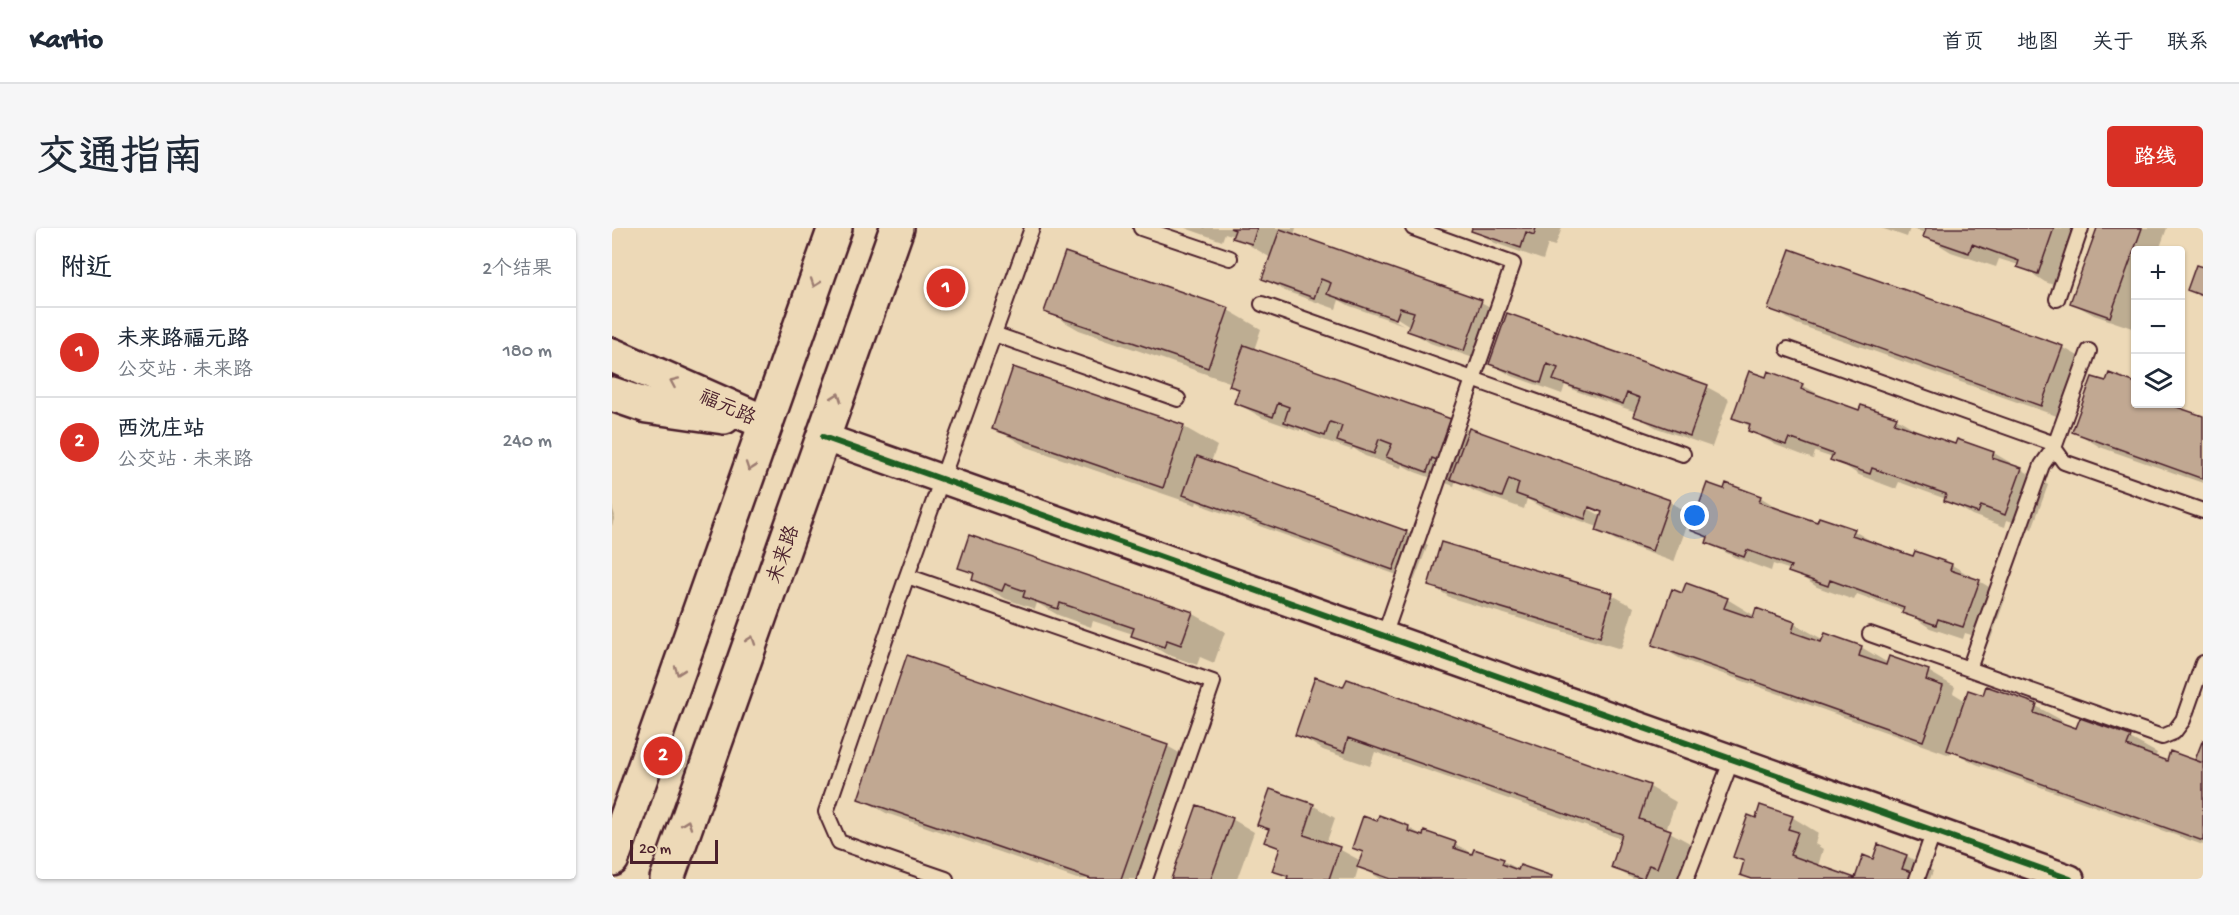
<!DOCTYPE html>
<html lang="zh">
<head>
<meta charset="utf-8">
<style>
	body { margin:0; font-family:"Gochi Hand","LXGW WenKai TC",sans-serif; background:#f6f6f7; color:#1f2937 }
	.controls { position:absolute; right:18px; top:18px; display:grid; overflow:hidden; border-radius:6px; box-shadow:0 2px 4px #0004 }
	.controls button { width:54px; height:54px; display:grid; place-items:center; padding:0; border:0; border-bottom:2px solid #e0e1e3; background:#fff; color:#1f2937; font:30px sans-serif }
	.scale { position:absolute; left:18px; bottom:15px; width:88px; box-sizing:border-box; padding-left:6px; border:3px solid #4a1f2b; border-top:0; font-size:16px; line-height:21px; white-space:nowrap; color:#4a1f2b; -webkit-text-stroke:4px #edd9b7; paint-order:stroke }
	.you { position:absolute; left:1083px; top:288px; width:21px; height:21px; margin:-15px; border:4px solid #fff; border-radius:50%; background:#1a73e8; box-shadow:0 0 0 9px #1a73e833 }
	.badge { display:grid; place-items:center; width:39px; height:39px; border-radius:50%; background:#d93025; color:#fff; font-size:20px; font-weight:700 }
	.pin { position:absolute; translate:-50% -50%; border:3px solid #fff; box-shadow:0 2px 6px #0006 }
	.list { margin:0; padding:0; list-style:none }
	h2 { display:flex; justify-content:space-between; align-items:center; height:78px; margin:0; padding:0 24px; font-size:26px }
	h2 small { font-size:20px; font-weight:400; color:#747a83 }
	.list li { display:grid; grid-template-columns:39px 1fr auto; gap:18px; align-items:center; box-sizing:border-box; height:90px; padding:0 24px; border-top:2px solid #e0e1e3 }
	.list b { display:block; font-size:22px; white-space:nowrap }
	.list p { margin:0; font-size:20px; white-space:nowrap; color:#747a83 }
	.list em { font-size:20px; font-style:normal; color:#747a83 }
	.icon { flex:none; width:33px; height:33px; fill:none; stroke:currentColor; stroke-width:2; stroke-linecap:round; stroke-linejoin:round }
	.map { position:relative; flex:none; width:1591px; height:651px; overflow:hidden; border-radius:6px }
	header { display:flex; align-items:center; gap:36px; box-sizing:border-box; height:84px; padding:0 30px; background:#fff; border-bottom:2px solid #e0e1e3 }
	header strong { font-size:28px }
	nav { display:flex; gap:33px; margin-inline-start:auto; font-size:21px }
	.intro { display:flex; align-items:center; justify-content:space-between; box-sizing:border-box; height:144px; padding:0 36px }
	h1 { margin:0; font-size:42px }
	.button { padding:15px 27px; border-radius:6px; background:#d93025; color:#fff; font-size:21px; font-weight:700 }
	main { display:flex; gap:36px; padding:0 36px }
	aside { flex:1; background:#fff; border-radius:6px; box-shadow:0 2px 4px #0004 }
	.map>svg:first-child { display:block }
</style>
</head>
<body>
<header>
<strong>Kartio</strong>
<nav><a>首页</a><a>地图</a><a>关于</a><a>联系</a></nav>
</header>
<div class="intro"><h1>交通指南</h1><a class="button">路线</a></div>
<main>
<aside>
<h2>附近<small>2个结果</small></h2>
<ul class="list">
<li><span class="badge">1</span><div><b>未来路福元路</b><p>公交站 · 未来路</p></div><em>180 m</em></li>
<li><span class="badge">2</span><div><b>西沈庄站</b><p>公交站 · 未来路</p></div><em>240 m</em></li>
</ul>
</aside>
<div class="map">
<svg width="1591" height="651" viewBox="0 0 1591 651">
	<rect width="100%" height="100%" fill="#edd9b7"/>
	<filter id="ink" filterUnits="userSpaceOnUse"><feTurbulence type="fractalNoise" baseFrequency=".0167" numOctaves="2"/><feDisplacementMap in="SourceGraphic" scale="12" xChannelSelector="R" yChannelSelector="G"/><feConvolveMatrix kernelMatrix="1 2 1 2 8 2 1 2 1" color-interpolation-filters="sRGB"/></filter>
	<g filter="url(#ink)">
		<!-- shadow -->
		<path fill="#0003" fill-rule="evenodd" d="M 573,0 L 684,0 L 682,7 L 869,74 L 891,86 L 873,134 L 818,115 L 797,102 L 798,98 L 779,86 L 777,89 L 792,97 L 738,78 L 727,72 L 724,81 L 673,63 L 652,50 L 659,30 L 622,8 L 613,5 L 610,13 Z
			M 862,0 L 950,0 L 943,18 L 936,16 L 931,32 L 883,15 L 861,2 Z
			M 1269,0 L 1298,0 L 1295,9 Z
			M 1298,0 L 1458,0 L 1471,8 L 1453,61 L 1433,54 L 1407,37 L 1387,31 L 1384,39 L 1339,24 L 1313,8 L 1314,5 Z
			M 1486,0 L 1555,0 L 1547,22 L 1524,22 L 1524,91 L 1520,100 L 1482,87 L 1460,75 Z
			M 454,26 L 616,82 L 649,101 L 642,122 L 839,192 L 857,203 L 1058,274 L 1079,286 L 1062,334 L 1007,314 L 985,302 L 986,299 L 927,278 L 915,271 L 912,281 L 862,263 L 844,252 L 842,258 L 803,244 L 790,237 L 789,240 L 753,228 L 741,220 L 740,222 L 700,208 L 688,201 L 688,203 L 651,190 L 624,175 L 628,163 L 619,157 L 620,155 L 467,102 L 434,83 ZM 971,274 L 991,286 L 991,289 L 970,277 Z
			M 1158,80 L 1450,119 L 1477,134 L 1456,192 L 1185,96 Z
			M 896,87 L 1095,159 L 1117,171 L 1100,219 L 1045,200 L 1023,187 L 1024,184 L 964,163 L 953,157 L 950,166 L 900,148 L 879,136 Z
			M 402,140 L 572,199 L 605,218 L 599,234 L 794,304 L 816,317 L 802,353 L 594,279 L 585,274 L 584,277 L 415,219 L 382,200 Z
			M 1155,151 L 1190,157 L 1217,172 L 1248,184 L 1284,190 L 1311,206 L 1344,218 L 1382,225 L 1436,257 L 1420,301 L 1395,292 L 1393,299 L 1360,287 L 1334,271 L 1287,254 L 1284,261 L 1247,247 L 1221,230 L 1203,224 L 1201,231 L 1164,217 L 1137,202 L 1139,199 L 1122,190 Z
			M 1524,176 L 1561,176 L 1561,179 L 1591,189 L 1591,255 L 1488,219 L 1462,203 Z
			M 1113,263 L 1148,269 L 1174,285 L 1206,296 L 1242,303 L 1268,318 L 1302,330 L 1340,337 L 1394,369 L 1378,413 L 1353,405 L 1351,411 L 1318,400 L 1292,383 L 1245,366 L 1242,372 L 1205,359 L 1179,342 L 1161,336 L 1159,343 L 1122,329 L 1095,314 L 1097,311 L 1080,301 Z
			M 0,278 L 3,288 L 0,298 Z
			M 347,339 L 580,385 L 613,404 L 602,435 L 588,429 L 585,437 L 554,426 L 521,406 L 481,393 L 479,399 L 446,387 L 425,375 L 423,381 L 394,371 L 361,352 L 363,348 Z
			M 818,357 L 1000,367 L 1022,379 L 1009,421 L 839,370 Z
			M 1071,366 L 1115,371 L 1143,388 L 1145,382 L 1183,396 L 1212,412 L 1249,419 L 1276,435 L 1316,443 L 1343,459 L 1341,465 L 1354,473 L 1372,469 L 1424,478 L 1451,493 L 1450,497 L 1465,502 L 1518,510 L 1545,525 L 1543,530 L 1556,535 L 1584,534 L 1591,515 L 1591,617 L 1364,536 L 1340,523 L 1338,527 L 1069,431 L 1042,416 Z
			M 736,453 L 1038,559 L 1064,574 L 1054,602 L 1085,619 L 1073,651 L 1021,651 L 1000,639 L 1010,611 L 763,524 L 758,538 L 711,522 L 685,506 L 732,461 Z
			M 555,518 L 582,533 L 541,651 L 465,651 L 274,585 L 248,570 Z
			M 659,563 L 702,578 L 723,590 L 714,616 L 727,621 L 749,633 L 752,625 L 742,619 L 766,595 L 768,589 L 797,600 L 812,608 L 843,616 L 862,626 L 891,633 L 908,642 L 941,651 L 769,651 L 747,638 L 743,651 L 677,651 L 662,642 L 669,621 L 654,613 L 658,603 L 647,597 Z
			M 1180,589 L 1206,605 L 1203,616 L 1211,621 L 1206,638 L 1242,651 L 1138,651 L 1129,646 L 1133,634 L 1123,628 L 1145,591 Z
			M 620,591 L 642,604 L 625,651 L 561,651 Z
			M 1295,628 L 1321,643 L 1318,651 L 1244,651 L 1262,633 Z"/>
		<!-- building -->
		<path fill="#c1a892" stroke="#4a1f2b" stroke-width="1.5" d="M 618,0 L 645,0 L 640,16 L 620,10 L 623,2 Z
			M 860,0 L 924,0 L 922,7 L 914,4 L 909,20 L 859,3 Z
			M 1312,0 L 1442,0 L 1426,46 L 1405,39 L 1407,33 L 1360,16 L 1357,25 L 1311,9 L 1314,1 Z
			M 1485,0 L 1530,0 L 1498,89 L 1458,75 Z
			M 668,1 L 870,72 L 852,123 L 795,103 L 802,84 L 788,80 L 784,91 L 715,66 L 719,55 L 709,51 L 702,70 L 650,51 Z
			M 1178,21 L 1451,118 L 1429,178 L 1156,81 Z
			M 453,24 L 617,80 L 596,140 L 432,84 Z
			M 1584,37 L 1591,39 L 1591,68 L 1575,62 Z
			M 895,85 L 1096,157 L 1078,208 L 1021,188 L 1028,170 L 1015,165 L 1011,176 L 941,152 L 946,140 L 935,136 L 929,155 L 877,136 Z
			M 632,117 L 839,191 L 825,232 L 820,230 L 815,244 L 774,229 L 780,216 L 767,211 L 762,226 L 725,213 L 730,198 L 718,194 L 713,208 L 672,194 L 677,179 L 666,175 L 661,189 L 622,175 L 627,161 L 617,158 Z
			M 401,139 L 572,197 L 551,260 L 380,201 Z
			M 1137,143 L 1154,149 L 1156,143 L 1191,156 L 1189,161 L 1247,182 L 1249,177 L 1285,189 L 1282,195 L 1343,216 L 1345,211 L 1382,224 L 1380,230 L 1410,240 L 1393,287 L 1369,278 L 1366,285 L 1332,273 L 1334,266 L 1260,240 L 1258,246 L 1218,232 L 1221,226 L 1177,210 L 1174,217 L 1136,203 L 1138,196 L 1120,190 Z
			M 1497,145 L 1524,155 L 1524,176 L 1556,176 L 1591,188 L 1591,251 L 1460,204 L 1480,149 L 1494,153 Z
			M 857,200 L 1058,272 L 1040,323 L 984,303 L 990,284 L 977,279 L 973,291 L 904,266 L 907,255 L 897,251 L 890,269 L 838,251 Z
			M 585,228 L 795,303 L 781,342 L 571,267 Z
			M 1095,255 L 1112,261 L 1114,255 L 1149,268 L 1147,274 L 1205,294 L 1207,289 L 1243,301 L 1240,307 L 1301,328 L 1303,323 L 1340,336 L 1338,342 L 1368,352 L 1351,399 L 1326,391 L 1324,397 L 1290,385 L 1292,379 L 1218,352 L 1216,358 L 1176,344 L 1179,338 L 1135,322 L 1132,329 L 1094,315 L 1096,309 L 1078,302 Z
			M 357,307 L 581,384 L 569,417 L 555,412 L 552,419 L 519,408 L 522,400 L 448,375 L 446,381 L 411,369 L 413,363 L 393,356 L 390,363 L 360,352 L 362,345 L 346,340 Z
			M 829,314 L 1001,365 L 988,409 L 816,358 Z
			M 1074,355 L 1116,370 L 1112,380 L 1141,390 L 1144,380 L 1183,394 L 1180,404 L 1209,414 L 1213,405 L 1250,418 L 1247,428 L 1274,437 L 1277,428 L 1317,442 L 1314,452 L 1331,458 L 1311,513 L 1040,417 L 1060,361 L 1070,365 Z
			M 295,427 L 556,517 L 509,651 L 479,651 L 246,571 Z
			M 703,449 L 731,459 L 735,451 L 1038,557 L 1027,591 L 1059,602 L 1045,640 L 1037,637 L 1031,651 L 999,640 L 1010,606 L 736,510 L 732,524 L 683,507 Z
			M 1374,458 L 1425,476 L 1422,485 L 1464,500 L 1468,490 L 1519,508 L 1515,518 L 1555,533 L 1558,523 L 1591,535 L 1591,613 L 1335,522 L 1356,462 L 1371,467 Z
			M 1591,511 L 1591,535 L 1583,532 Z
			M 658,561 L 702,576 L 692,607 L 728,619 L 717,651 L 675,651 L 676,648 L 660,643 L 668,620 L 652,614 L 657,601 L 645,597 Z
			M 585,577 L 621,590 L 599,651 L 559,651 Z
			M 1148,577 L 1181,588 L 1176,601 L 1186,604 L 1178,627 L 1243,650 L 1251,627 L 1261,631 L 1266,616 L 1295,627 L 1290,641 L 1300,644 L 1298,651 L 1140,651 L 1128,647 L 1132,633 L 1121,629 L 1136,587 L 1144,590 Z
			M 767,587 L 797,598 L 796,603 L 811,608 L 812,603 L 844,614 L 842,620 L 860,626 L 862,621 L 892,631 L 890,636 L 906,642 L 908,637 L 940,648 L 939,651 L 779,651 L 745,639 L 751,624 L 740,620 L 751,588 L 765,593 Z"/>
		<g fill="none" stroke-linecap="round" stroke-linejoin="round">
			<!-- service casing -->
			<g stroke="#4a1f2b" stroke-width="18">
				<path id="service" d="M 529,0 L 618,30
					M 1445,71 L 1469,0
					M 650,76 L 1071,226
					M 382,106 L 566,171
					M 1176,121 L 1443,216
					M 1477,123 L 1442,220 L 1452,234 L 1591,283
					M 295,348 L 420,0
					M 1258,406 L 1550,509 L 1562,504 L 1571,492 L 1591,435
					M 772,408 L 901,36 L 801,0
					M 1357,441 L 1430,237 L 1442,220
					M 334,651 L 227,614 L 214,584 L 295,348 L 601,454 L 533,651
					M 1074,651 L 1120,531
					M 1305,651 L 1322,603"/>
			</g>
			<!-- minor casing -->
			<g stroke="#4a1f2b" stroke-width="32">
				<path id="minor" d="M 211,209 L 1458,651"/>
			</g>
			<!-- secondary casing -->
			<g stroke="#4a1f2b" stroke-width="38">
				<path id="secondary" d="M 0,127 L 154,195
					M 0,166 L 35,178 L 112,189"/>
			</g>
			<!-- primary casing -->
			<g stroke="#4a1f2b" stroke-width="38">
				<path id="primary" d="M 0,631 L 223,0
					M 55,651 L 285,0"/>
			</g>
			<!-- service -->
			<use href="#service" stroke="#edd9b7" stroke-width="14"/>
			<!-- minor -->
			<use href="#minor" stroke="#edd9b7" stroke-width="27"/>
			<!-- secondary -->
			<use href="#secondary" stroke="#edd9b7" stroke-width="33"/>
			<!-- primary -->
			<use href="#primary" stroke="#edd9b7" stroke-width="33"/>
			<!-- cycleway casing -->
			<g stroke="#edd9b7" stroke-width="10">
				<path id="cycleway" d="M 211,209 L 1458,651"/>
			</g>
			<!-- cycleway -->
			<use href="#cycleway" stroke="#1b5e20" stroke-width="6"/>
		</g>
		<!-- one-way arrows -->
		<defs><path id="oneway-chevron" d="M-2-3.5L2.5 0L-2 3.5" fill="none" stroke-width="1.6" stroke-linecap="round" stroke-linejoin="round" transform="scale(1.5)"/></defs>
		<g stroke="#9c7c71">
			<use href="#oneway-chevron" transform="translate(203 55) rotate(109)"/>
			<use href="#oneway-chevron" transform="translate(62 154) rotate(-156)"/>
			<use href="#oneway-chevron" transform="translate(225 169) rotate(-71)"/>
			<use href="#oneway-chevron" transform="translate(138 239) rotate(109)"/>
			<use href="#oneway-chevron" transform="translate(139 412) rotate(-71)"/>
			<use href="#oneway-chevron" transform="translate(67 443) rotate(109)"/>
			<use href="#oneway-chevron" transform="translate(75 596) rotate(-71)"/>
		</g>
	</g>
	<g text-anchor="middle" stroke-width="4.5" stroke-linejoin="round" paint-order="stroke">
		<!-- street labels -->
		<g font-size="20" fill="#4a1f2b" stroke="#edd9b7">
			<text transform="translate(116 178) rotate(24)" y="7">福元路</text>
			<text transform="translate(170 326) rotate(-71)" y="7">未来路</text>
		</g>
	</g>
</svg>
<div class="controls">
<button>+</button>
<button>−</button>
<button><svg class="icon" aria-label="layers" viewBox="0 0 24 24"><path d="M12 4l9 5-9 5-9-5zM3 14l9 5 9-5"/></svg></button>
</div>
<div class="scale">20 m</div>
<div class="you"></div>
<div class="pin badge" style="left:334px;top:60px">1</div>
<div class="pin badge" style="left:51px;top:528px">2</div>
</div>
</main>
</body>
</html>
